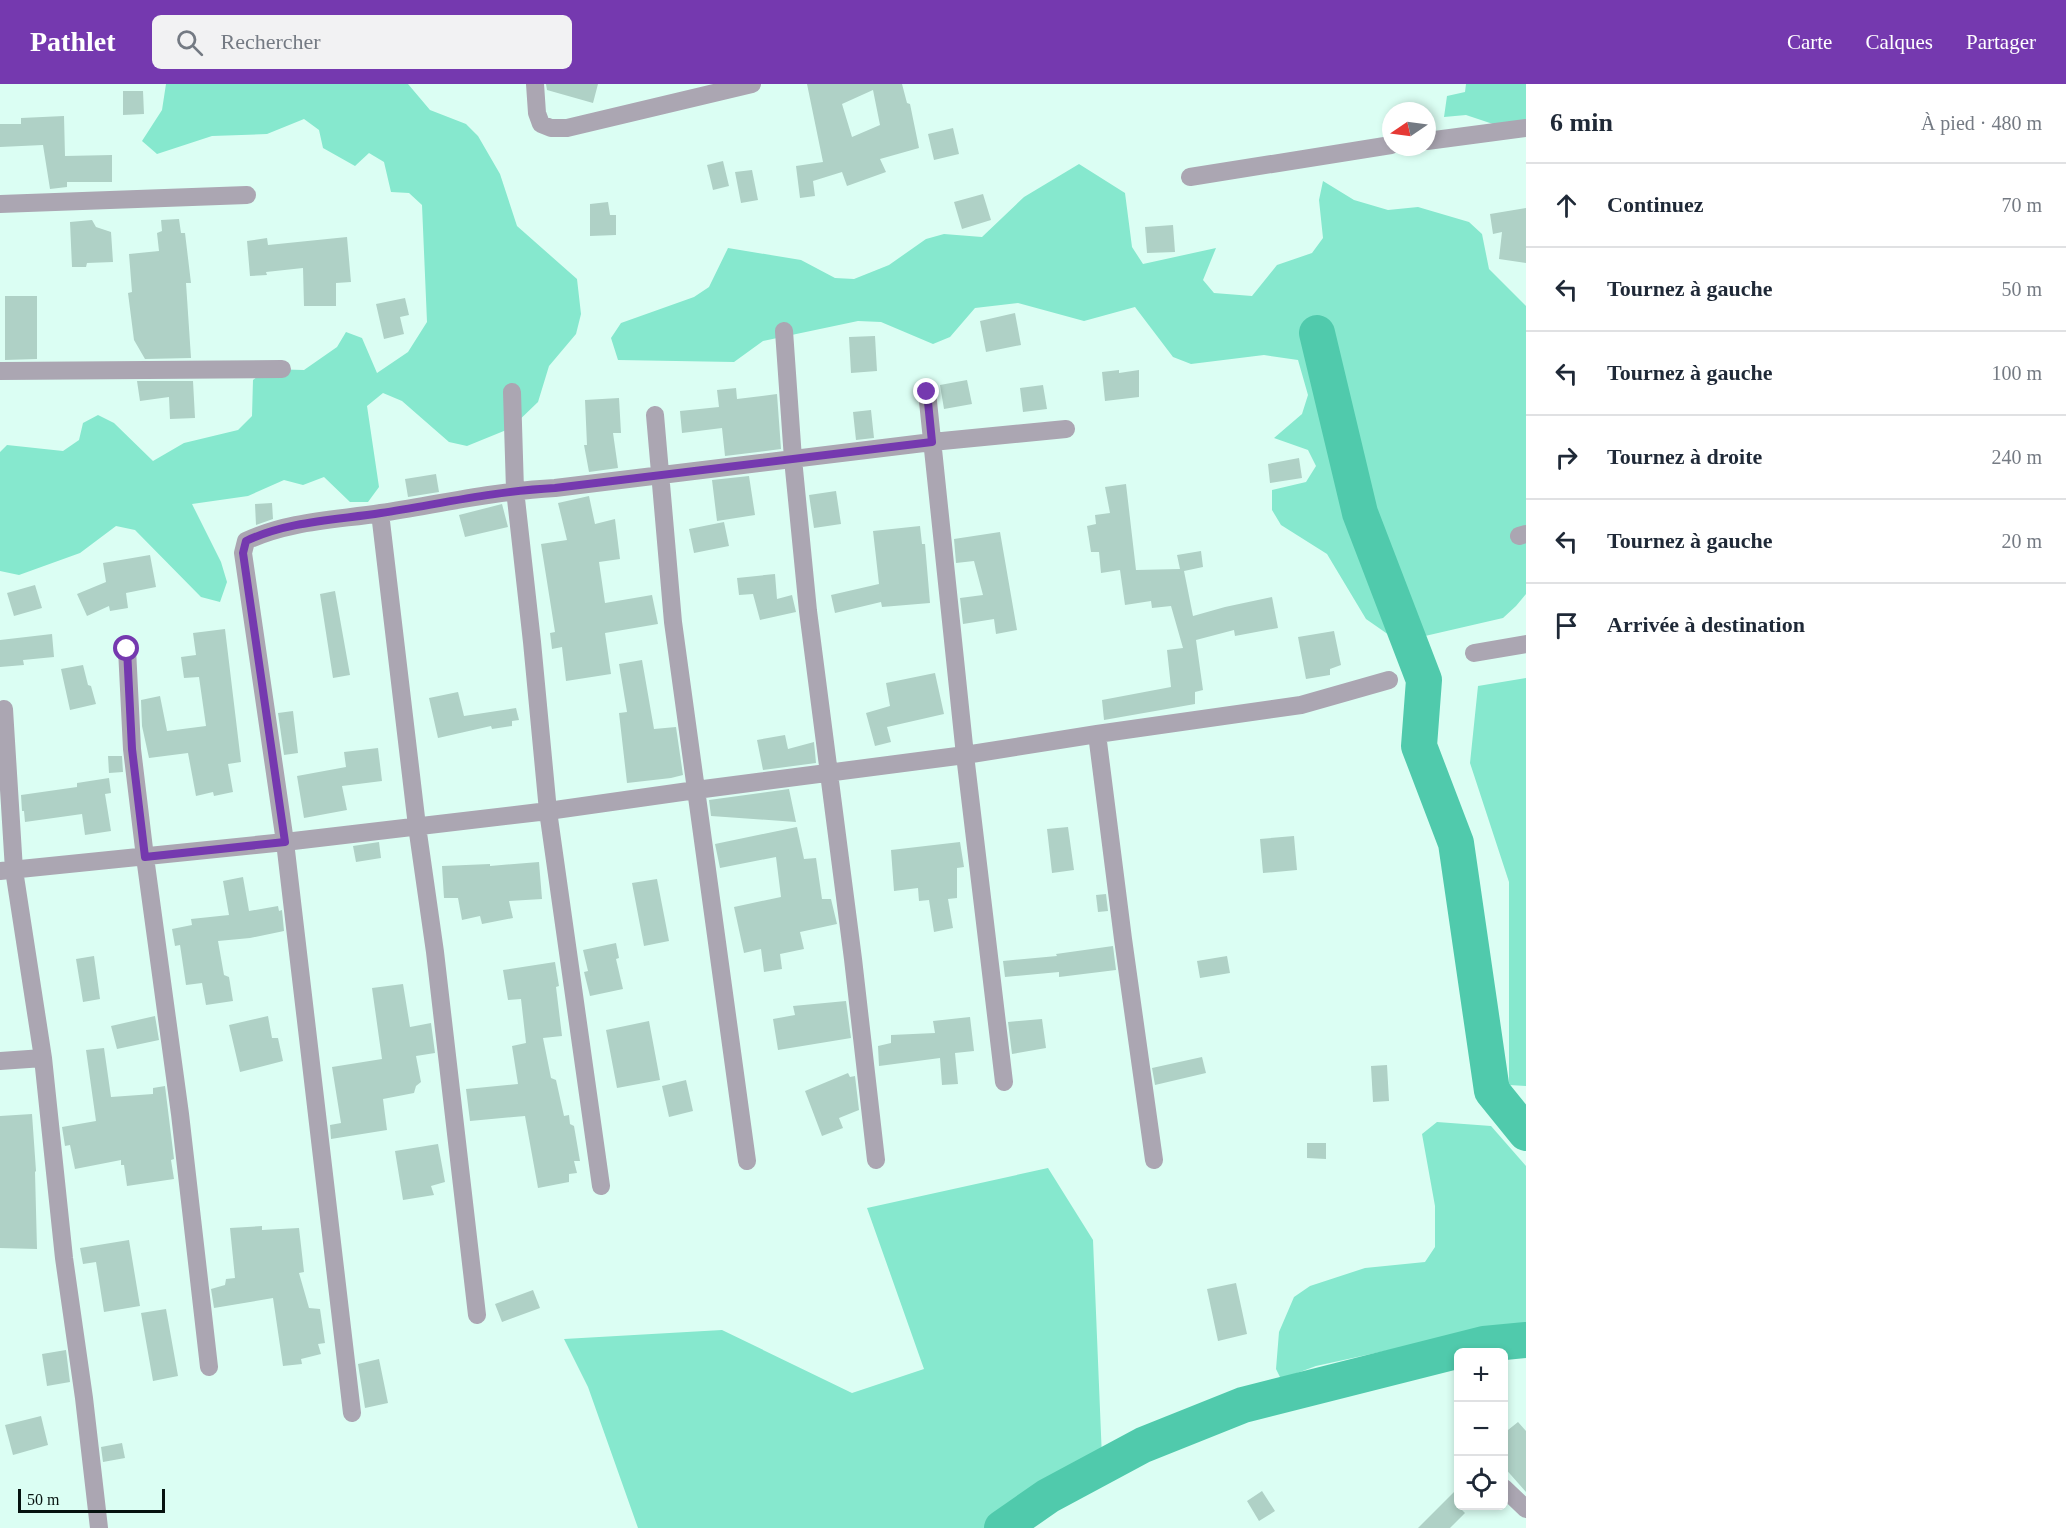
<!DOCTYPE html>
<html lang="fr">
<head>
<meta charset="utf-8">
<style>
	body { margin:0; font-family:Georgia,serif; background:#f2f2f3; color:#1f2937 }
	.controls { position:absolute; right:18px; bottom:18px; display:grid; overflow:hidden; border-radius:9px; box-shadow:0 3px 9px #0003 }
	.controls button { width:54px; height:54px; display:grid; place-items:center; padding:0; border:0; border-bottom:2px solid #e0e1e3; background:#fff; color:#1f2937; font:30px sans-serif }
	.compass { position:absolute; left:1382px; top:18px; width:54px; height:54px; border-radius:50%; background:#fff; box-shadow:0 3px 9px #0003; rotate:257deg }
	.scale { position:absolute; left:18px; bottom:15px; width:147px; box-sizing:border-box; padding-left:6px; border:3px solid #06120f; border-top:0; font-size:16px; line-height:21px; white-space:nowrap; color:#06120f; -webkit-text-stroke:4px #dbfef3; paint-order:stroke }
	.stop { position:absolute; width:18px; height:18px; margin:-14px; border:4px solid #7539af; border-radius:50%; background:#fff }
	.stop.end { background:#7539af; border-color:#fff; box-shadow:0 2px 6px #0008 }
	.list { margin:0; padding:0; list-style:none }
	h2 { display:flex; justify-content:space-between; align-items:center; height:78px; margin:0; padding:0 24px; font-size:26px }
	h2 small { font-size:20px; font-weight:400; color:#747a83 }
	.list li { display:grid; grid-template-columns:39px 1fr auto; gap:18px; align-items:center; box-sizing:border-box; height:84px; padding:0 24px; border-top:2px solid #e0e1e3 }
	.list b { display:block; font-size:22px; white-space:nowrap }
	.list em { font-size:20px; font-style:normal; color:#747a83 }
	.icon { flex:none; width:33px; height:33px; fill:none; stroke:currentColor; stroke-width:2; stroke-linecap:round; stroke-linejoin:round }
	.map { position:relative; flex:none; width:1526px; height:1444px; overflow:hidden }
	header { display:flex; align-items:center; gap:36px; box-sizing:border-box; height:84px; padding:0 30px; background:#7539af; color:#fff }
	header strong { font-size:28px }
	nav { display:flex; gap:33px; margin-inline-start:auto; font-size:21px }
	.search { width:420px; height:54px; background:#f2f2f3; display:flex; align-items:center; gap:15px; box-sizing:border-box; padding:0 21px; border-radius:9px; color:#747a83; font-size:22px }
	main { display:flex }
	aside { flex:1; background:#fff }
	.map>svg:first-child { display:block }
</style>
</head>
<body>
<header>
<strong>Pathlet</strong>
<div class="search"><svg class="icon" aria-label="search" viewBox="0 0 24 24"><circle cx="10" cy="10" r="6"/><path d="M15 15l6 6"/></svg>Rechercher</div>
<nav><a>Carte</a><a>Calques</a><a>Partager</a></nav>
</header>
<main>
<div class="map">
<svg width="1526" height="1444" viewBox="0 0 1526 1444">
	<rect width="100%" height="100%" fill="#dbfef3"/>
	<!-- green -->
	<path fill="#86e8ce" d="M 166,0 L 408,0 L 430,26 L 466,40 L 478,52 L 500,90 L 517,142 L 577,195 L 581,230 L 576,250 L 549,282 L 538,318 L 511,344 L 467,362 L 449,358 L 402,317 L 383,309 L 367,322 L 379,403 L 368,418 L 350,418 L 324,393 L 303,401 L 284,396 L 248,412 L 192,420 L 221,478 L 227,498 L 220,518 L 201,513 L 135,446 L 116,442 L 80,469 L 19,491 L 0,487 L 0,368 L 7,361 L 63,367 L 79,356 L 83,339 L 98,331 L 114,339 L 153,377 L 184,359 L 238,346 L 252,332 L 253,296 L 267,285 L 304,286 L 337,263 L 346,248 L 362,254 L 377,289 L 408,268 L 427,238 L 422,121 L 409,109 L 391,108 L 384,78 L 369,69 L 355,82 L 323,64 L 319,46 L 304,35 L 267,50 L 212,52 L 157,70 L 142,57 L 162,26 Z
		M 1466,0 L 1526,0 L 1526,41 L 1493,40 L 1466,31 L 1444,33 L 1447,12 L 1465,8 Z
		M 1079,80 L 1125,109 L 1132,163 L 1143,180 L 1216,164 L 1203,196 L 1214,209 L 1252,212 L 1277,181 L 1312,169 L 1323,154 L 1319,116 L 1323,97 L 1354,116 L 1388,126 L 1418,123 L 1469,138 L 1482,150 L 1489,185 L 1526,222 L 1526,510 L 1516,522 L 1503,534 L 1399,558 L 1366,535 L 1327,470 L 1281,441 L 1272,426 L 1272,406 L 1306,398 L 1316,382 L 1308,366 L 1274,354 L 1302,330 L 1308,311 L 1298,276 L 1264,271 L 1191,280 L 1173,273 L 1135,223 L 1084,237 L 1018,219 L 975,224 L 950,253 L 933,260 L 881,238 L 858,237 L 763,257 L 734,278 L 618,276 L 611,254 L 621,239 L 694,213 L 709,203 L 728,164 L 801,176 L 835,194 L 854,195 L 889,181 L 926,155 L 944,150 L 982,153 L 1024,113 Z
		M 1526,594 L 1526,1002 L 1509,1001 L 1509,798 L 1470,679 L 1478,602 Z
		M 1437,1038 L 1491,1042 L 1526,1082 L 1526,1242 L 1490,1244 L 1316,1282 L 1281,1295 L 1276,1285 L 1279,1248 L 1294,1213 L 1310,1202 L 1365,1184 L 1425,1178 L 1435,1163 L 1435,1122 L 1422,1050 Z
		M 1048,1084 L 1093,1156 L 1102,1374 L 1025,1418 L 1013,1434 L 996,1444 L 638,1444 L 588,1303 L 564,1255 L 722,1246 L 852,1309 L 924,1285 L 867,1124 Z"/>
	<g fill="none" stroke-linecap="round" stroke-linejoin="round">
		<!-- river -->
		<path stroke="#50caac" stroke-width="36" d="M 1317,249 L 1360,429 L 1424,596 L 1419,662 L 1456,759 L 1492,1007 L 1526,1049
			M 1002,1444 L 1048,1412 L 1143,1361 L 1243,1321 L 1484,1260 L 1526,1256"/>
	</g>
	<!-- building -->
	<path fill="#afd1c6" fill-rule="evenodd" d="M 546,0 L 598,0 L 593,19 L 547,6 Z
		M 807,0 L 902,0 L 907,19 L 910,20 L 919,64 L 880,75 L 886,88 L 847,102 L 842,88 L 813,97 L 815,112 L 800,114 L 796,82 L 823,78 ZM 873,6 L 880,41 L 852,53 L 842,20 Z
		M 123,7 L 143,7 L 144,30 L 123,31 Z
		M 64,32 L 65,72 L 112,71 L 112,98 L 67,98 L 67,103 L 50,105 L 43,61 L 0,63 L 0,40 L 21,40 L 21,34 Z
		M 953,44 L 959,70 L 934,76 L 928,50 Z
		M 723,77 L 729,102 L 713,106 L 707,81 Z
		M 752,86 L 758,116 L 741,119 L 735,88 Z
		M 983,110 L 991,136 L 962,145 L 954,118 Z
		M 608,118 L 610,131 L 616,131 L 616,151 L 590,152 L 590,120 Z
		M 1526,124 L 1526,179 L 1499,175 L 1502,148 L 1493,150 L 1490,130 Z
		M 179,135 L 181,149 L 185,149 L 191,199 L 186,199 L 191,274 L 145,275 L 134,256 L 128,209 L 132,208 L 129,170 L 159,167 L 157,149 L 162,147 L 161,136 Z
		M 92,136 L 96,143 L 111,148 L 113,178 L 87,179 L 86,183 L 72,183 L 70,138 Z
		M 1173,141 L 1175,168 L 1147,169 L 1145,143 Z
		M 347,153 L 351,198 L 336,199 L 336,222 L 304,222 L 303,184 L 266,188 L 267,191 L 250,192 L 247,157 L 267,154 L 268,161 Z
		M 5,212 L 37,212 L 37,275 L 5,276 Z
		M 405,214 L 409,231 L 400,233 L 404,250 L 384,255 L 376,220 Z
		M 1015,229 L 1021,261 L 986,268 L 980,237 Z
		M 875,252 L 877,287 L 851,289 L 849,253 Z
		M 1119,286 L 1119,289 L 1139,286 L 1139,313 L 1105,317 L 1102,288 Z
		M 967,296 L 972,320 L 944,325 L 940,301 Z
		M 137,297 L 193,297 L 195,334 L 170,335 L 169,313 L 140,317 Z
		M 1043,301 L 1047,325 L 1023,328 L 1020,304 Z
		M 736,304 L 737,315 L 777,310 L 781,365 L 725,372 L 722,344 L 682,349 L 680,327 L 719,323 L 717,306 Z
		M 619,314 L 621,349 L 613,349 L 618,384 L 589,388 L 584,361 L 587,361 L 585,316 Z
		M 871,326 L 874,354 L 856,356 L 853,328 Z
		M 1299,374 L 1302,394 L 1270,399 L 1268,380 Z
		M 436,390 L 439,408 L 408,413 L 405,395 Z
		M 749,392 L 755,431 L 717,437 L 712,396 Z
		M 1126,400 L 1136,486 L 1180,485 L 1177,471 L 1201,467 L 1203,483 L 1184,487 L 1193,532 L 1225,523 L 1272,513 L 1278,544 L 1235,552 L 1234,546 L 1196,556 L 1203,606 L 1195,608 L 1195,620 L 1104,636 L 1102,616 L 1171,603 L 1167,566 L 1183,564 L 1171,522 L 1152,524 L 1151,517 L 1125,521 L 1120,486 L 1101,489 L 1099,468 L 1091,468 L 1087,442 L 1096,440 L 1095,431 L 1110,429 L 1105,403 Z
		M 836,407 L 841,440 L 814,444 L 809,411 Z
		M 589,412 L 595,440 L 615,435 L 620,475 L 599,478 L 605,519 L 652,511 L 658,540 L 605,549 L 611,590 L 566,597 L 562,563 L 552,565 L 550,549 L 555,548 L 541,460 L 567,456 L 558,419 Z
		M 272,419 L 273,435 L 256,441 L 255,420 Z
		M 502,420 L 508,443 L 465,453 L 459,431 Z
		M 724,438 L 729,462 L 694,469 L 689,445 Z
		M 920,442 L 922,460 L 925,460 L 930,519 L 882,523 L 881,518 L 835,529 L 831,511 L 879,500 L 873,447 Z
		M 1000,448 L 1017,546 L 996,550 L 994,535 L 963,540 L 960,514 L 983,511 L 974,477 L 956,479 L 954,455 Z
		M 150,471 L 156,503 L 126,509 L 128,524 L 110,527 L 109,522 L 87,532 L 77,510 L 106,498 L 103,479 Z
		M 775,490 L 777,515 L 792,511 L 796,528 L 760,536 L 753,510 L 739,511 L 737,494 Z
		M 35,501 L 42,524 L 14,532 L 7,509 Z
		M 335,507 L 350,591 L 333,594 L 320,510 Z
		M 225,545 L 241,678 L 228,680 L 233,708 L 214,712 L 213,708 L 196,712 L 188,669 L 149,674 L 142,642 L 141,616 L 160,612 L 167,647 L 206,642 L 199,593 L 184,594 L 181,573 L 196,571 L 193,549 Z
		M 1334,547 L 1341,581 L 1330,585 L 1330,591 L 1306,595 L 1298,553 Z
		M 52,550 L 54,573 L 23,576 L 24,581 L 0,583 L 0,556 Z
		M 642,576 L 654,645 L 676,643 L 683,691 L 671,694 L 627,699 L 619,629 L 627,628 L 619,580 Z
		M 83,581 L 88,601 L 91,602 L 96,620 L 70,626 L 61,585 Z
		M 935,589 L 944,630 L 887,643 L 891,658 L 875,662 L 866,629 L 890,622 L 886,599 Z
		M 458,608 L 464,632 L 516,624 L 519,636 L 512,637 L 512,642 L 492,645 L 491,642 L 438,654 L 429,614 Z
		M 293,627 L 298,669 L 284,671 L 278,629 Z
		M 785,651 L 788,665 L 814,658 L 816,679 L 763,686 L 757,656 Z
		M 378,664 L 382,697 L 342,702 L 347,726 L 304,734 L 297,692 L 346,683 L 344,668 Z
		M 108,672 L 122,672 L 123,688 L 109,689 Z
		M 109,694 L 111,709 L 105,710 L 111,747 L 85,751 L 82,730 L 25,738 L 24,727 L 22,727 L 21,711 L 77,703 L 77,699 Z
		M 789,705 L 796,738 L 711,732 L 709,716 Z
		M 797,743 L 804,775 L 816,774 L 822,815 L 831,815 L 837,840 L 800,848 L 804,865 L 780,870 L 782,885 L 764,888 L 761,865 L 744,869 L 734,823 L 781,813 L 776,773 L 720,784 L 715,760 Z
		M 1068,743 L 1074,786 L 1052,789 L 1047,745 Z
		M 1294,752 L 1297,786 L 1263,789 L 1260,755 Z
		M 379,758 L 381,774 L 356,778 L 353,762 Z
		M 960,758 L 964,783 L 957,784 L 957,814 L 948,815 L 953,844 L 934,848 L 929,816 L 919,817 L 918,804 L 894,807 L 891,766 Z
		M 539,778 L 542,815 L 509,817 L 513,834 L 482,840 L 480,832 L 462,836 L 458,814 L 444,814 L 442,782 L 490,780 L 490,782 Z
		M 243,793 L 249,827 L 278,822 L 279,827 L 282,826 L 284,847 L 250,854 L 218,857 L 224,891 L 229,893 L 233,917 L 206,921 L 202,899 L 186,901 L 180,861 L 175,862 L 172,845 L 192,841 L 191,835 L 229,831 L 223,797 Z
		M 657,795 L 669,857 L 644,862 L 632,799 Z
		M 1106,810 L 1108,827 L 1098,828 L 1096,811 Z
		M 616,859 L 619,874 L 616,875 L 623,905 L 590,912 L 584,888 L 588,887 L 583,866 Z
		M 1113,862 L 1116,886 L 1059,893 L 1059,888 L 1005,893 L 1003,877 L 1057,872 L 1056,870 Z
		M 94,872 L 100,915 L 83,918 L 76,875 Z
		M 1227,872 L 1230,889 L 1200,894 L 1197,877 Z
		M 555,878 L 559,902 L 556,903 L 562,952 L 543,954 L 551,994 L 556,996 L 564,1032 L 569,1031 L 570,1040 L 574,1042 L 580,1077 L 574,1077 L 577,1089 L 569,1090 L 569,1098 L 538,1104 L 525,1032 L 470,1037 L 466,1005 L 518,1000 L 512,962 L 526,959 L 521,915 L 508,916 L 503,886 Z
		M 403,900 L 410,943 L 431,939 L 435,969 L 416,972 L 421,998 L 416,1002 L 414,1009 L 383,1015 L 387,1046 L 331,1055 L 330,1041 L 341,1039 L 332,983 L 382,975 L 372,904 Z
		M 846,917 L 851,954 L 778,966 L 773,935 L 795,931 L 793,922 Z
		M 155,932 L 159,956 L 117,965 L 111,942 Z
		M 268,932 L 272,954 L 278,954 L 283,977 L 240,988 L 229,941 Z
		M 970,933 L 974,967 L 955,969 L 958,1000 L 942,1001 L 940,974 L 879,982 L 878,962 L 891,959 L 891,951 L 935,949 L 933,937 Z
		M 1042,935 L 1046,964 L 1012,970 L 1008,938 Z
		M 649,937 L 660,996 L 617,1004 L 606,946 Z
		M 104,964 L 111,1013 L 153,1010 L 153,1004 L 165,1002 L 174,1075 L 171,1076 L 174,1095 L 127,1102 L 124,1081 L 121,1081 L 121,1076 L 75,1085 L 70,1061 L 65,1062 L 62,1043 L 96,1037 L 86,966 Z
		M 1202,973 L 1206,989 L 1155,1001 L 1152,984 Z
		M 1387,981 L 1389,1017 L 1373,1018 L 1371,982 Z
		M 848,989 L 850,993 L 855,992 L 859,1026 L 839,1034 L 843,1044 L 822,1052 L 805,1007 Z
		M 686,996 L 693,1027 L 669,1033 L 662,1002 Z
		M 32,1030 L 36,1087 L 35,1088 L 37,1165 L 0,1164 L 0,1032 Z
		M 1307,1059 L 1326,1059 L 1326,1075 L 1307,1074 Z
		M 438,1060 L 445,1098 L 431,1102 L 434,1111 L 403,1116 L 395,1067 Z
		M 262,1142 L 262,1146 L 299,1144 L 304,1188 L 299,1189 L 309,1224 L 320,1225 L 325,1259 L 318,1260 L 321,1270 L 301,1275 L 302,1280 L 283,1282 L 273,1214 L 214,1224 L 211,1205 L 225,1201 L 226,1195 L 235,1194 L 230,1144 Z
		M 129,1156 L 140,1222 L 104,1228 L 96,1178 L 83,1180 L 80,1164 Z
		M 1236,1199 L 1247,1250 L 1218,1257 L 1207,1205 Z
		M 533,1206 L 540,1224 L 502,1238 L 495,1220 Z
		M 166,1225 L 178,1292 L 153,1297 L 141,1229 Z
		M 66,1266 L 70,1298 L 47,1302 L 42,1270 Z
		M 379,1275 L 388,1319 L 365,1324 L 358,1280 Z
		M 41,1332 L 48,1361 L 13,1371 L 5,1341 Z
		M 1518,1338 L 1526,1347 L 1526,1408 L 1503,1382 L 1503,1350 Z
		M 122,1359 L 125,1374 L 103,1378 L 101,1363 Z
		M 1458,1404 L 1458,1422 L 1465,1429 L 1450,1444 L 1418,1444 Z
		M 1262,1407 L 1275,1427 L 1259,1437 L 1247,1417 Z"/>
	<g fill="none" stroke-linecap="round" stroke-linejoin="round">
		<!-- minor -->
		<path stroke="#aba6b2" stroke-width="18" d="M 535,0 L 537,29 L 541,40 L 551,44 L 567,44 L 752,0
			M 1427,57 L 1526,44
			M 1190,93 L 1391,61
			M 0,120 L 247,111
			M 784,247 L 793,375 L 808,527 L 853,875 L 876,1076
			M 0,287 L 282,285
			M 512,308 L 515,406 L 532,558 L 548,727 L 601,1102
			M 927,308 L 965,671 L 1004,998
			M 655,331 L 673,538 L 747,1077
			M 380,429 L 417,742 L 435,868 L 477,1231
			M 1519,452 L 1526,450
			M 127,565 L 132,665 L 145,773 L 180,1030 L 209,1283
			M 1474,569 L 1526,560
			M 4,625 L 14,786 L 43,974 L 64,1174 L 84,1314 L 99,1444
			M 1097,650 L 1123,855 L 1154,1076
			M 0,787 L 285,758 L 548,727 L 696,706 L 965,671 L 1097,650 L 1301,621 L 1389,596
			M 0,977 L 43,974
			M 352,1329 L 285,758 L 243,469 L 246,457 C 288,437 336,436 381,429 C 439,420 496,407 555,404 L 932,358 L 1066,345
			M 1504,1404 L 1526,1425"/>
	</g>
	<g fill="none" stroke-linecap="round" stroke-linejoin="round">
		<!-- route -->
		<path stroke="#7539af" stroke-width="8" d="M 127,565 L 132,665 L 145,773 L 285,758 L 243,469 L 246,457 C 288,437 336,436 381,429 C 439,420 496,407 555,404 L 932,358 L 927,308"/>
	</g>
</svg>
<div class="controls">
<button>+</button>
<button>−</button>
<button><svg class="icon" aria-label="locate" viewBox="0 0 24 24"><circle cx="12" cy="12" r="6"/><path d="M12 2v4M12 18v4M2 12h4M18 12h4"/></svg></button>
</div>
<svg class="compass" viewBox="-18 -18 36 36"><path d="M0-13l5 13h-10z" fill="#e53935"/><path d="M0 13l5-13h-10z" fill="#747a83"/></svg>
<div class="scale">50 m</div>
<div class="stop" style="left:127px;top:565px"></div>
<div class="stop end" style="left:927px;top:308px"></div>
</div>
<aside>
<h2>6 min<small>À pied · 480 m</small></h2>
<ul class="list">
<li><svg class="icon" aria-label="ahead" viewBox="0 0 24 24"><path d="M12 20V5M6 11l6-6 6 6"/></svg><div><b>Continuez</b></div><em>70 m</em></li>
<li><svg class="icon" aria-label="left" viewBox="0 0 24 24"><path d="M17 20v-9H6M10 6l-5 5 5 5"/></svg><div><b>Tournez à gauche</b></div><em>50 m</em></li>
<li><svg class="icon" aria-label="left" viewBox="0 0 24 24"><path d="M17 20v-9H6M10 6l-5 5 5 5"/></svg><div><b>Tournez à gauche</b></div><em>100 m</em></li>
<li><svg class="icon" aria-label="right" viewBox="0 0 24 24"><path d="M7 20v-9h11M14 6l5 5-5 5"/></svg><div><b>Tournez à droite</b></div><em>240 m</em></li>
<li><svg class="icon" aria-label="left" viewBox="0 0 24 24"><path d="M17 20v-9H6M10 6l-5 5 5 5"/></svg><div><b>Tournez à gauche</b></div><em>20 m</em></li>
<li><svg class="icon" aria-label="arrive" viewBox="0 0 24 24"><path d="M6 21V4h12l-3 4 3 4H6"/></svg><div><b>Arrivée à destination</b></div></li>
</ul>
</aside>
</main>
</body>
</html>
